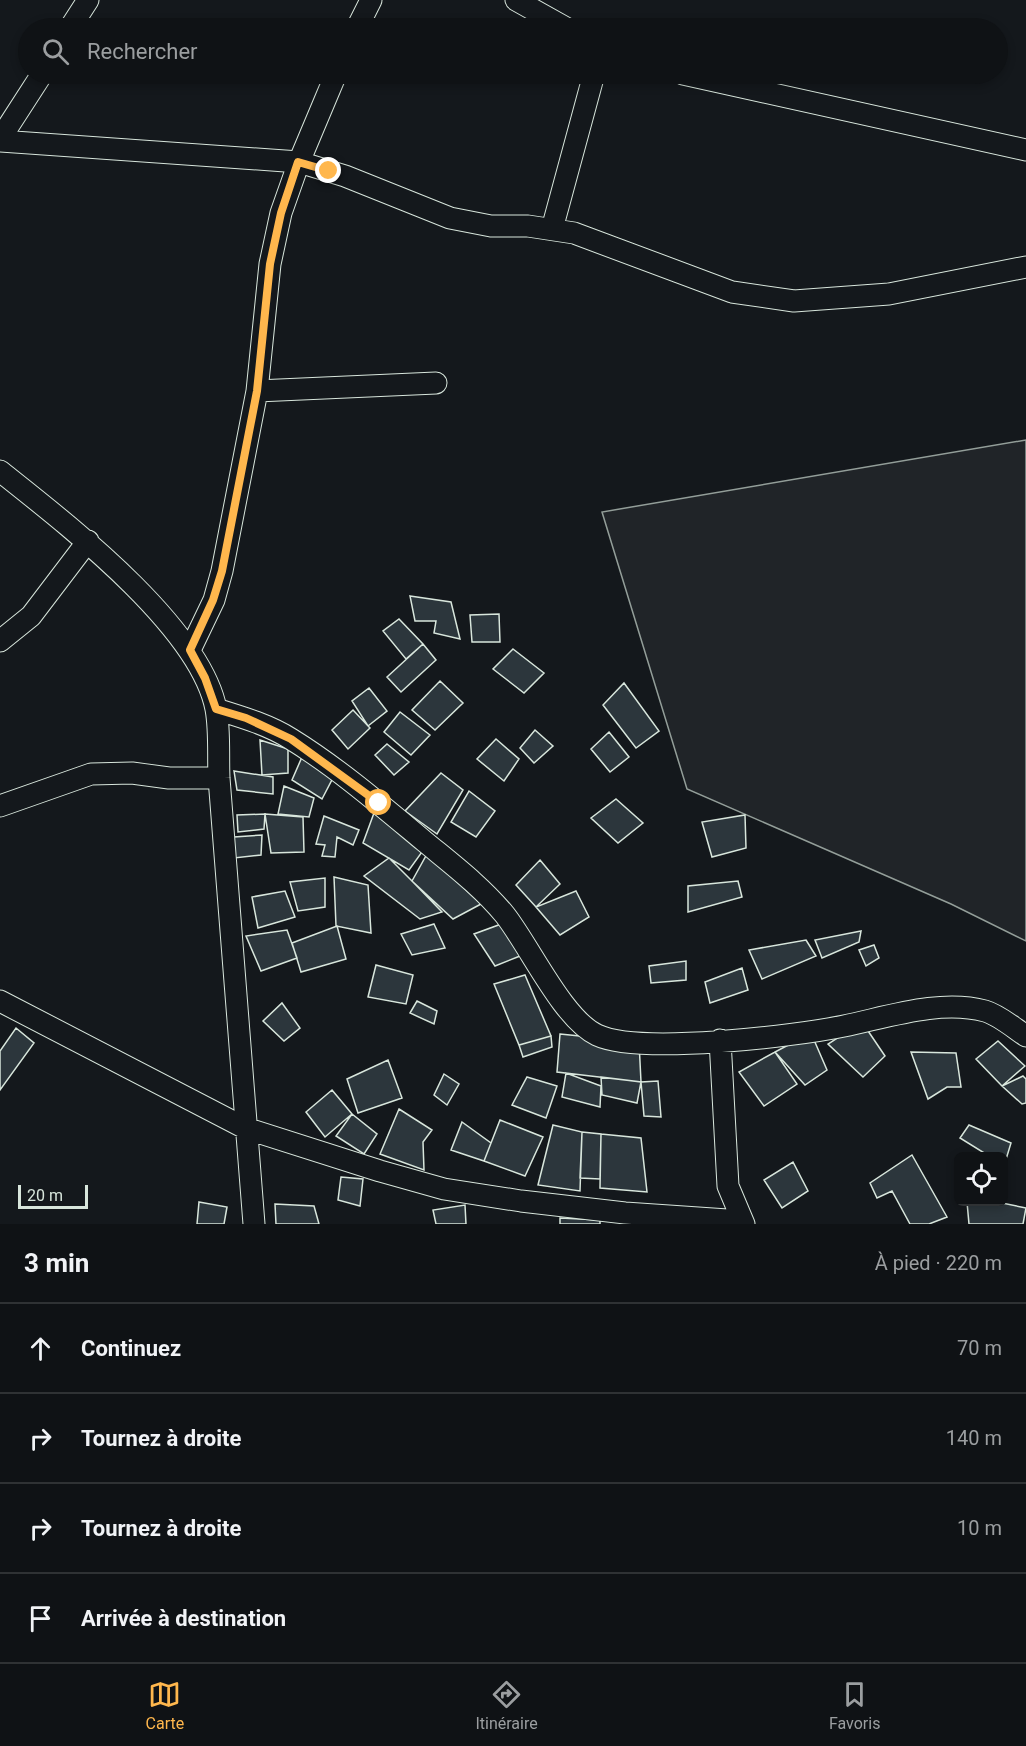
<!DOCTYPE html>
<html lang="fr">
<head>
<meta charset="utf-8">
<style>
	body { margin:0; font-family:Roboto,sans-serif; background:#181b1e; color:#f1f3f6 }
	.controls { position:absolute; right:18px; bottom:18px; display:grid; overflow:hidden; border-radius:9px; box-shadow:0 3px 9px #0003 }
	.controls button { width:54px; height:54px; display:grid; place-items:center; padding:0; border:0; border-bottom:2px solid #2f3234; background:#0f1215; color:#f1f3f6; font:30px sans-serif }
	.scale { position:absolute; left:18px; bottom:15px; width:70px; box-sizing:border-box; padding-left:6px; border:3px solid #d8e6dc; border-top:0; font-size:16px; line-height:21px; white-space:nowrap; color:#d8e6dc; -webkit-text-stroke:4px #14181c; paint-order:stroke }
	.stop { position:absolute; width:18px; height:18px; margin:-14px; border:4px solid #ffb74d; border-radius:50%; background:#fff }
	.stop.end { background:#ffb74d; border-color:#fff; box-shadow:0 2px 6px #0008 }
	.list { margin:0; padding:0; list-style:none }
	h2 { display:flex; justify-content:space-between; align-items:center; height:78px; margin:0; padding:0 24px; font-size:26px }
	h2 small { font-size:20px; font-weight:400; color:#9b9ea0 }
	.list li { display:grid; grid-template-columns:39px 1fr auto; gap:18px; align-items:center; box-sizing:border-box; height:90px; padding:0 24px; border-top:2px solid #2f3234 }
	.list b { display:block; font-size:22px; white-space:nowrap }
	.list em { font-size:20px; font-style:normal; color:#9b9ea0 }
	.icon { flex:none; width:33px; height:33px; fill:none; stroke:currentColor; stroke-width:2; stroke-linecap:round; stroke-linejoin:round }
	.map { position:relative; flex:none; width:1026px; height:1224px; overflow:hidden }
	.search { position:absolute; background:#0f1215; box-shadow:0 3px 9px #0003; left:18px; right:18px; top:18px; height:66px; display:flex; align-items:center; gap:15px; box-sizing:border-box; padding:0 21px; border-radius:33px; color:#9b9ea0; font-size:22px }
	.sheet { height:438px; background:#0f1215 }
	nav { display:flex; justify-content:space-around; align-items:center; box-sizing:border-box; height:84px; border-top:2px solid #2f3234; background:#0f1215; font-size:16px; color:#9b9ea0 }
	nav a { display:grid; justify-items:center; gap:3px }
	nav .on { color:#ffb74d }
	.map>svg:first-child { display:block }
</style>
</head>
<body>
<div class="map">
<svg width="1026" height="1224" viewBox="0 0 1026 1224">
	<rect width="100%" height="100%" fill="#14181c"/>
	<!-- green -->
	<path fill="#202428" stroke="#939e99" stroke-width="1.5" d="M 1026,440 L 1026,941 L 951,904 L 687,789 L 602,512 Z"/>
	<!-- building -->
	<path fill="#2c363c" stroke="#d8e6dc" stroke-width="1.5" d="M 410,596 L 451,602 L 460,639 L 434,633 L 436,621 L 415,621 Z
		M 499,614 L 500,642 L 472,642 L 470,615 Z
		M 399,619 L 423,644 L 406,659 L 383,631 Z
		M 423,644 L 436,660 L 401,692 L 387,677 Z
		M 513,649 L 544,673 L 524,693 L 493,669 Z
		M 440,681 L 463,703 L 435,730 L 412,710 Z
		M 624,683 L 659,731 L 636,748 L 603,705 Z
		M 369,688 L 387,711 L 368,726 L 352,701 Z
		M 353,710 L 370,728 L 348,749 L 332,730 Z
		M 400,712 L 430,735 L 411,755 L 384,732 Z
		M 535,730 L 553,746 L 534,763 L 520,748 Z
		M 609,732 L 629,757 L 610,772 L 591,749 Z
		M 496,739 L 519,759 L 504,781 L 477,759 Z
		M 260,740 L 288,749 L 288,773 L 262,775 Z
		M 387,744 L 409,762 L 394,775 L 375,755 Z
		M 302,757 L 336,772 L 322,799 L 292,780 Z
		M 234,771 L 273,777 L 273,794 L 237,790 Z
		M 441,773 L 463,790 L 437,834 L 405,811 Z
		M 284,786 L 314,798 L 309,817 L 278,814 Z
		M 469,791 L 495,811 L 476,837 L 451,822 Z
		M 616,799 L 643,823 L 618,843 L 591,818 Z
		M 374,813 L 422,852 L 409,870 L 363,843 Z
		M 265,814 L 303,817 L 304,852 L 271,853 Z
		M 265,814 L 264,829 L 238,832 L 237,815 Z
		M 745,815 L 746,848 L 712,857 L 702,822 Z
		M 324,816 L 359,830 L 353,845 L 337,837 L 335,857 L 322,856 L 325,845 L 316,844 Z
		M 262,835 L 261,855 L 234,858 L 234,837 Z
		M 427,854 L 481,904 L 453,919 L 412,881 Z
		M 389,858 L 412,881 L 442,912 L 420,919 L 364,876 Z
		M 540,860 L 560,884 L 536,907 L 516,885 Z
		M 334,877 L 368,885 L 371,933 L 336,926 Z
		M 325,878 L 325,907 L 298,911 L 290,882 Z
		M 738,881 L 742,897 L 688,912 L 688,886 Z
		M 285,891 L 295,917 L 258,928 L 252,897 Z
		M 576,891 L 589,917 L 560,935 L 536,907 Z
		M 504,923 L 520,956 L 495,966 L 474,934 Z
		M 434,924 L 445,948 L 412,955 L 401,934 Z
		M 337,926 L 346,959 L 301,972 L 292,943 Z
		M 287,930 L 297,958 L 261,971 L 246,936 Z
		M 861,931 L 859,942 L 822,958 L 815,940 Z
		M 806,940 L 816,956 L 762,979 L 749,950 Z
		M 874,945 L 879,958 L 866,966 L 859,950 Z
		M 686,961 L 686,980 L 651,983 L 649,966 Z
		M 376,965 L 413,975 L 406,1004 L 368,997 Z
		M 742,968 L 748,990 L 710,1003 L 705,982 Z
		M 525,975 L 551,1036 L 519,1045 L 494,984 Z
		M 417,1001 L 437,1011 L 434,1024 L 410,1013 Z
		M 282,1003 L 300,1028 L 284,1041 L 263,1021 Z
		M 862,1022 L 885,1056 L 863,1077 L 828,1044 Z
		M 16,1028 L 34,1043 L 0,1090 L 0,1051 Z
		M 811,1033 L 827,1070 L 805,1085 L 775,1052 Z
		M 560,1034 L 639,1042 L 641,1082 L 557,1072 Z
		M 551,1036 L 552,1047 L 523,1057 L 519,1045 Z
		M 998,1041 L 1025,1066 L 1002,1086 L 976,1059 Z
		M 775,1052 L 797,1084 L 764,1106 L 739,1072 Z
		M 911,1052 L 956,1053 L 961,1087 L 947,1087 L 928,1099 Z
		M 388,1060 L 402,1098 L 358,1113 L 347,1079 Z
		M 566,1073 L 601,1086 L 600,1107 L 562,1097 Z
		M 444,1074 L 459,1084 L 447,1105 L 434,1095 Z
		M 1023,1076 L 1026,1079 L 1026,1103 L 1022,1104 L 1002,1086 Z
		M 527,1077 L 557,1086 L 546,1118 L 512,1105 Z
		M 601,1077 L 641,1082 L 637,1103 L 602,1095 Z
		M 658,1081 L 661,1117 L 644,1116 L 641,1082 Z
		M 332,1090 L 352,1114 L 325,1137 L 306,1112 Z
		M 399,1109 L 432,1130 L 423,1142 L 424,1170 L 380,1154 Z
		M 352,1114 L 377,1134 L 364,1154 L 336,1136 Z
		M 500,1120 L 543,1137 L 525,1176 L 484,1161 Z
		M 462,1122 L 491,1143 L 484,1161 L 451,1150 Z
		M 553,1125 L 582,1132 L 580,1191 L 538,1185 Z
		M 969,1125 L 1011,1143 L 1004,1166 L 1004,1156 L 989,1156 L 960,1138 Z
		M 582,1132 L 601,1134 L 600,1179 L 580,1178 Z
		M 601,1134 L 641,1138 L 647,1192 L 600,1188 Z
		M 912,1155 L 947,1217 L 929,1224 L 910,1224 L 892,1191 L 877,1198 L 870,1183 Z
		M 793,1162 L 808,1191 L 782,1208 L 764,1180 Z
		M 341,1177 L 363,1179 L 360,1206 L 338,1200 Z
		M 199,1202 L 227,1207 L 224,1224 L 197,1224 Z
		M 967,1202 L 997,1202 L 1026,1208 L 1023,1224 L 969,1224 Z
		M 275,1204 L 314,1206 L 319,1224 L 276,1224 Z
		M 465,1205 L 466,1224 L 436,1224 L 433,1210 Z
		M 560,1218 L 600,1220 L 600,1224 L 560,1224 Z"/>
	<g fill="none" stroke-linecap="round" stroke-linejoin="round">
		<!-- minor casing -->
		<g stroke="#d8e6dc" stroke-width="23">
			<path id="minor" d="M 516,0 L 566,28
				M 70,28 L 88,0
				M 357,28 L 371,0
				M 683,74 L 1026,150
				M 0,139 L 42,74
				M 0,141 L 299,162 L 345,176 L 450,218 L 491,226 L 528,226 L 574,233 L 732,292 L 794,301 L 889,294 L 1026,267
				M 552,229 L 594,74
				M 257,391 L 436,383
				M 0,471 C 64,522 200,626 216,709 C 220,731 218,756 219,778 L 254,1224
				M 0,641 L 31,616 L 88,541
				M 190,650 L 214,600 L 222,571 L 257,391 L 270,264 L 281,213 L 299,162 L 336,74
				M 216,709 C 242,717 269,725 291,739 C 338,768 382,806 424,841 C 453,865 481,886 505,915 C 530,947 563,1019 597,1035 C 639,1055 796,1036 844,1026 C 888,1017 940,999 985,1011 C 999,1015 1014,1028 1026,1036
				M 0,806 L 91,774 L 132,773 L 169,778 L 219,778
				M 0,1001 L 245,1128 L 380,1171 L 444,1189 L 521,1201 L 625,1213 L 742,1221
				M 720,1040 L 728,1186 L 744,1224"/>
		</g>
		<!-- minor -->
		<use href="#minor" stroke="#14181c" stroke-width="21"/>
	</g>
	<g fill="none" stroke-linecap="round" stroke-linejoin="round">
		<!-- route -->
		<path stroke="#ffb74d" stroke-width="8" d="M 329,171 L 298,162 L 281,213 L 270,264 L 257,391 L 222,571 L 213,600 L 190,650 L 205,678 L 216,709 L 246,718 L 291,739 L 379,803"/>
	</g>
</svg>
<div class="controls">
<button><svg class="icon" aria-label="locate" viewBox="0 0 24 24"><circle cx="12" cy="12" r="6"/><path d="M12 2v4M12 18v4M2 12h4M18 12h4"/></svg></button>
</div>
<div class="scale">20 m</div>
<div class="stop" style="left:379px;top:803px"></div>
<div class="stop end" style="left:329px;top:171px"></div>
<div class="search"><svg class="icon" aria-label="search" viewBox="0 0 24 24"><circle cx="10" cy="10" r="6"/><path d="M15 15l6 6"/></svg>Rechercher</div>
</div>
<section class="sheet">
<h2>3 min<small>À pied · 220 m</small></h2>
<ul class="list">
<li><svg class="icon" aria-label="ahead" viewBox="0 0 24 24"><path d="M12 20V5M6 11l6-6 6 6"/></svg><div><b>Continuez</b></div><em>70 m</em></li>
<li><svg class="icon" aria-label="right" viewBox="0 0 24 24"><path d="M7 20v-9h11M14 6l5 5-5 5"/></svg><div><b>Tournez à droite</b></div><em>140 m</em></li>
<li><svg class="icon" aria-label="right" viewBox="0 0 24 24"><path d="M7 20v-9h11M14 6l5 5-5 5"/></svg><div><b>Tournez à droite</b></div><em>10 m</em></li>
<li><svg class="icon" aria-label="arrive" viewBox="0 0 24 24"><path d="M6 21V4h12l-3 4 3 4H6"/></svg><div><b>Arrivée à destination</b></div></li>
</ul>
</section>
<nav>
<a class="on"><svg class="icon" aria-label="map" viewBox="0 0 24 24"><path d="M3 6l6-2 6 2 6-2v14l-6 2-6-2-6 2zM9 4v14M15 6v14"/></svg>Carte</a>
<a><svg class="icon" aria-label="directions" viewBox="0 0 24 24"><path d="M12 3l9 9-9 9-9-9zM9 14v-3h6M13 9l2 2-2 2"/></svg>Itinéraire</a>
<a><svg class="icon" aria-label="saved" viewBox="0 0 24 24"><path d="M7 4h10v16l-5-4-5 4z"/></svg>Favoris</a>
</nav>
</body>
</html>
